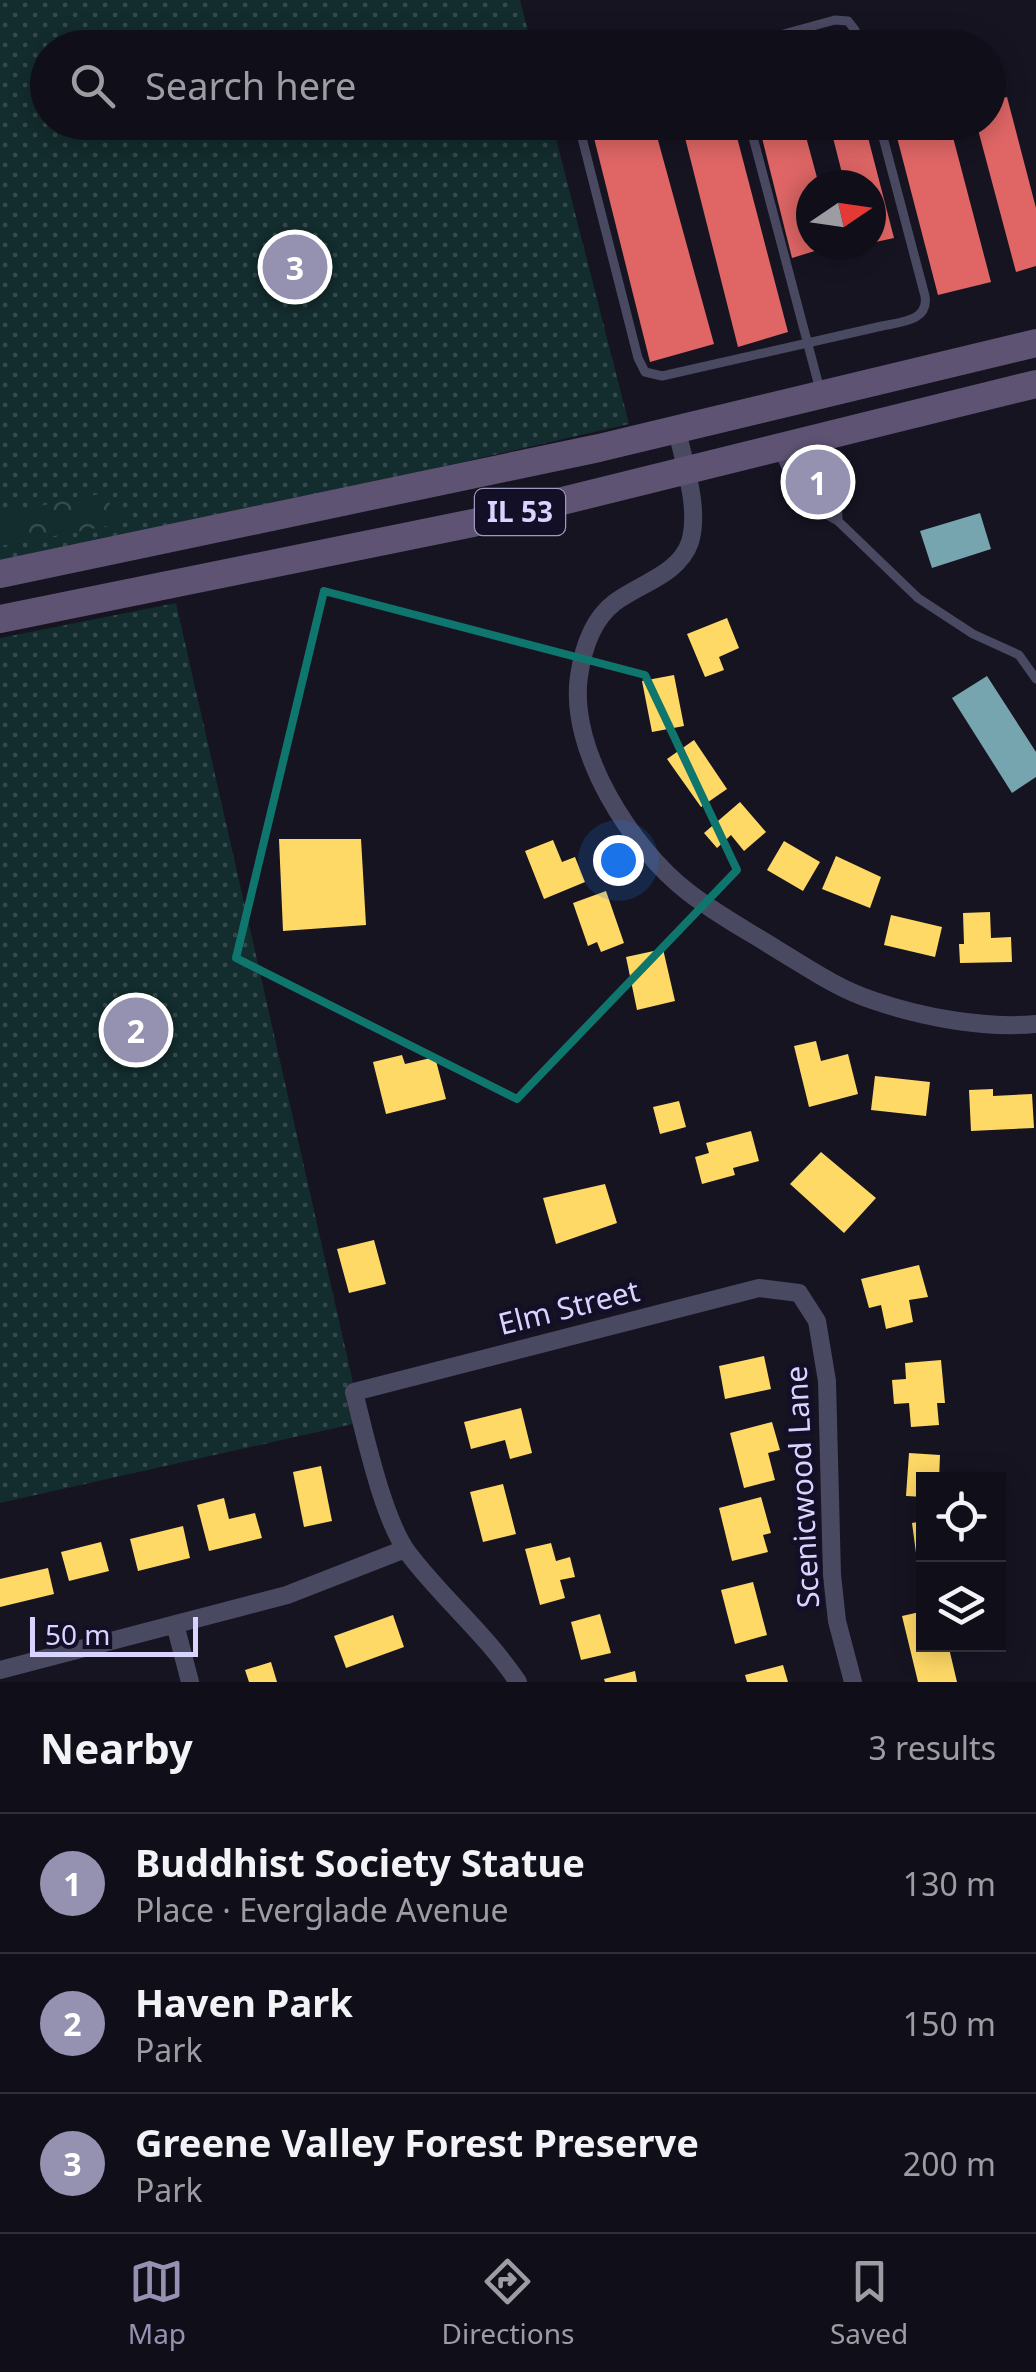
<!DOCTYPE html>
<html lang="en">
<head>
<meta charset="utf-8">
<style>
	body { margin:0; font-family:"Noto Sans",sans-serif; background:#191822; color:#f1f3f6 }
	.controls { position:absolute; right:30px; bottom:30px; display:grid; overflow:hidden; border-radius:0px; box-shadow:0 5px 25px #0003 }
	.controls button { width:90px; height:90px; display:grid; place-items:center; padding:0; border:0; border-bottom:2px solid #302f38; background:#100f19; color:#f1f3f6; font:50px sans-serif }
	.compass { position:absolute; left:796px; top:170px; width:90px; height:90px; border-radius:50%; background:#100f19; box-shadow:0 5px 25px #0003; rotate:77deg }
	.scale { position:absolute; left:30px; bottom:25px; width:168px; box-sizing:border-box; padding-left:10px; border:5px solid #d9d4ff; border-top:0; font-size:28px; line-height:35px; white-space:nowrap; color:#d9d4ff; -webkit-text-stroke:8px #130f26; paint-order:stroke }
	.you { position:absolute; left:618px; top:860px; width:35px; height:35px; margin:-25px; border:8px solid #fff; border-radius:50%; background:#1a73e8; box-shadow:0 0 0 15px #1a73e833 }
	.badge { display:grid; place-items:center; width:65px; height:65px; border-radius:50%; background:#9591b1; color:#fff; font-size:32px; font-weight:700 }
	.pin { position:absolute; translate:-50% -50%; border:5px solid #fff; box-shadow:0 2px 10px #0006 }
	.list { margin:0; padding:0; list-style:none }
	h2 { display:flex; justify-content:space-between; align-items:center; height:130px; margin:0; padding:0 40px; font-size:42px }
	h2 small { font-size:32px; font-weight:400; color:#9c9ca2 }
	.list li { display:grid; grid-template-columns:65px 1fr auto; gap:30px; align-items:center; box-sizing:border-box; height:140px; padding:0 40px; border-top:2px solid #302f38 }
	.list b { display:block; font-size:38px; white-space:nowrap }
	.list p { margin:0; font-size:32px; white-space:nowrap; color:#9c9ca2 }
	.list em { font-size:32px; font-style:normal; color:#9c9ca2 }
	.icon { flex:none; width:55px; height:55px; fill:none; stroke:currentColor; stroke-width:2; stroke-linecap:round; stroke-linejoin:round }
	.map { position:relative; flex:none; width:1036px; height:1682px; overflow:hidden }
	.search { position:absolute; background:#100f19; box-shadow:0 5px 25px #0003; left:30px; right:30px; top:30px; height:110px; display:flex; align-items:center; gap:25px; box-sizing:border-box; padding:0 35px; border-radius:55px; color:#9c9ca2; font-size:38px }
	.sheet { height:550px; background:#100f19 }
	nav { display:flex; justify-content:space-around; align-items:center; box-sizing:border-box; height:140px; border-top:2px solid #302f38; background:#100f19; font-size:28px; color:#9c9ca2 }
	nav a { display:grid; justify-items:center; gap:5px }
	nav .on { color:#9591b1 }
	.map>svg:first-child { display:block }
</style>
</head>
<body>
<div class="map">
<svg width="1036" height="1682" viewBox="0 0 1036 1682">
	<defs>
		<pattern id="grass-dots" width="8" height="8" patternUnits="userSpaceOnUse" patternTransform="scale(2.5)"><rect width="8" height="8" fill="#132c2d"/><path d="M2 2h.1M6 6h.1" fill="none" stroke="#354a4c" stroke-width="1.8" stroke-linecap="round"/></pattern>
		<pattern id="forest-crowns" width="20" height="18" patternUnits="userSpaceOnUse" patternTransform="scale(2.5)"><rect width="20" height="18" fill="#132c2d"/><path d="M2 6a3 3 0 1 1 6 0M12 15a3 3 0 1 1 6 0" fill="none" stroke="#354a4c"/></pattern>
	</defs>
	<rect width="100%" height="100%" fill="#161421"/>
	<!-- grass -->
	<path fill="url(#grass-dots)" d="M 0,0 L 520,0 L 532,47 L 48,48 L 48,122 L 552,123 L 629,424 L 0,568 Z
		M 176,603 L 362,1422 L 0,1503 L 0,638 Z"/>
	<!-- forest -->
	<path fill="url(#forest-crowns)" d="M 100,494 L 129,522 L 0,546 L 0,514 Z"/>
	<!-- homes -->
	<path fill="#ffd966" d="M 727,618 L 739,648 L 719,657 L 724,670 L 705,677 L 687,634 Z
		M 674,675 L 684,726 L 652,732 L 642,681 Z
		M 694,740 L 727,789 L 701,807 L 667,759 Z
		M 740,802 L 766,832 L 744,851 L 731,835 L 717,848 L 704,833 Z
		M 279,839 L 361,839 L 366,925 L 283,931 Z
		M 553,840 L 562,862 L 575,857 L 585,882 L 544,899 L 525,851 Z
		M 784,841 L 820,862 L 803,891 L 767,870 Z
		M 836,856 L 881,877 L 870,908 L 822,889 Z
		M 606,891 L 624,943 L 601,952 L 597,942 L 588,946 L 573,903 Z
		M 990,912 L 991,938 L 1011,937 L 1012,962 L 960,963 L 959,944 L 964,944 L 963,913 Z
		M 891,915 L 942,927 L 935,957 L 884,945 Z
		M 663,949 L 675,1001 L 637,1010 L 626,957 Z
		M 816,1041 L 821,1061 L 848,1054 L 858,1094 L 809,1107 L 794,1046 Z
		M 402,1055 L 405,1064 L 435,1057 L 446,1099 L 386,1114 L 373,1062 Z
		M 875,1076 L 930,1082 L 926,1116 L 871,1110 Z
		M 993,1089 L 993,1096 L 1032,1094 L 1034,1128 L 971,1131 L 969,1090 Z
		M 679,1101 L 686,1127 L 660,1134 L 653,1107 Z
		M 751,1131 L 759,1161 L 733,1168 L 735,1175 L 702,1184 L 695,1157 L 709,1153 L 706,1143 Z
		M 821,1152 L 876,1198 L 844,1233 L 790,1184 Z
		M 605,1184 L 617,1223 L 556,1244 L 543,1198 Z
		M 374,1240 L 386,1284 L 349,1293 L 337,1249 Z
		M 919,1265 L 928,1297 L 909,1300 L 913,1322 L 886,1329 L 881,1305 L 869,1308 L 861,1279 Z
		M 764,1356 L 771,1389 L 725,1399 L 719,1366 Z
		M 941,1360 L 945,1403 L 937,1403 L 939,1425 L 911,1427 L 909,1403 L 894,1404 L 892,1380 L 906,1379 L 905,1363 Z
		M 521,1408 L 532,1453 L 510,1459 L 505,1440 L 471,1449 L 464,1422 Z
		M 772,1422 L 780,1450 L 768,1453 L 775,1480 L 744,1488 L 730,1433 Z
		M 909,1453 L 940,1455 L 939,1480 L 924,1480 L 924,1497 L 906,1496 Z
		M 321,1466 L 332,1521 L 304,1527 L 293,1472 Z
		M 503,1484 L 516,1534 L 483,1542 L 470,1492 Z
		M 761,1497 L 771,1533 L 763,1535 L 768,1552 L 732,1561 L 719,1508 Z
		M 224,1498 L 229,1519 L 255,1513 L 262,1538 L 209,1551 L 197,1505 Z
		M 924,1521 L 924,1575 L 919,1575 L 912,1523 Z
		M 183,1526 L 190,1558 L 138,1571 L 130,1539 Z
		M 101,1542 L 109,1571 L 69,1581 L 61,1552 Z
		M 551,1543 L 556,1561 L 570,1557 L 575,1577 L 560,1580 L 565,1598 L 540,1605 L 525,1549 Z
		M 48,1568 L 54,1594 L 0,1607 L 0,1579 Z
		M 753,1582 L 767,1635 L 735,1644 L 721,1590 Z
		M 924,1611 L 924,1644 L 948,1644 L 957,1682 L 918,1682 L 902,1616 Z
		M 600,1614 L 611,1653 L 581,1660 L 571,1622 Z
		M 393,1615 L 404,1647 L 346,1668 L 334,1636 Z
		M 271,1662 L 277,1682 L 249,1682 L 245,1670 Z
		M 783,1665 L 788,1682 L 747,1682 L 745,1675 Z
		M 635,1671 L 637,1682 L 605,1682 L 604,1679 Z"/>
	<!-- shops -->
	<path fill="#e06666" d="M 840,30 L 844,48 L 809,48 L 807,39 Z
		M 1007,97 L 1036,208 L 1036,266 L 1016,272 L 976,122 L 988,122 L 988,101 Z
		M 590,122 L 653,122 L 714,344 L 650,362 Z
		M 681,122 L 733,122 L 788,332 L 738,347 Z
		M 758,122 L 802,122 L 819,185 L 811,185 L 811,245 L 831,246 L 792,258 Z
		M 829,122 L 864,122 L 894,238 L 871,243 L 871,185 L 845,185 Z
		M 893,122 L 949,122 L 991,282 L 938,295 Z"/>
	<!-- public -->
	<path fill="#76a5af" d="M 980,513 L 991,549 L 932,568 L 920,531 Z
		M 987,676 L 1036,752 L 1036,777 L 1012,793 L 952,698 Z"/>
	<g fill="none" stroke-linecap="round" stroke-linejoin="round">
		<!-- lane -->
		<path stroke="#4a4962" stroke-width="9" d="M 732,48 L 835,20 L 848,21 L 855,30 L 860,48
			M 578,122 L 638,358 L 645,372 L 662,376 L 882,326 C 901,322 929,321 925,296 L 879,122
			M 749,122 L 820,390
			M 779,452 L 800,499 L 838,521 L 837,485 L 826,438
			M 838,521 L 918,598 L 973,634 L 1019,655 L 1036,679"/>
		<!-- street -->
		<path stroke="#4a4962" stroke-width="18" d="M 677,430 C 684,464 700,508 690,542 C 679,575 638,584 614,603 C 592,620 583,649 579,676 C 568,750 632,849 688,892 C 716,914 748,931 778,950 C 808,968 838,989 872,1000 C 921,1017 984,1029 1036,1024
			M 175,1624 L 190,1682
			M 0,1670 L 287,1595 L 405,1549
			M 518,1682 C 486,1634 442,1598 408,1553 C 383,1519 365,1435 354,1392 L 759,1288 L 799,1293 L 817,1321 L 827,1381 L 832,1575 L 837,1621 L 853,1682"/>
		<!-- primary -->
		<path stroke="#5e5373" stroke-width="28" d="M 0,574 L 599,448 L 1036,343
			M 0,619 L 473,523 L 1036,384"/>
	</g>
	<!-- marked area -->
	<path fill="none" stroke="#0f766e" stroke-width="8" stroke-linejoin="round" d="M 324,591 L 645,675 L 737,870 L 517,1099 L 236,958 Z"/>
	<g text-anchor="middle" stroke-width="10" stroke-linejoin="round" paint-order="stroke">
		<!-- shield labels -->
		<rect fill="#130f26" stroke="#9e99be" stroke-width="2.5" x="475" y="489" width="90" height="46" rx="8"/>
		<g font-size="28" font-weight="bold" fill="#d9d4ff">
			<text x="520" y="522">IL 53</text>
		</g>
		<!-- street labels -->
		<g font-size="30" fill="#d9d4ff" stroke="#130f26">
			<text transform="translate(569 1308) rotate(-14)" y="10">Elm Street</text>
			<text transform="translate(803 1487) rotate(-93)" y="10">Scenicwood Lane</text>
		</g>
	</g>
</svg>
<div class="controls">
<button><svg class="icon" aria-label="locate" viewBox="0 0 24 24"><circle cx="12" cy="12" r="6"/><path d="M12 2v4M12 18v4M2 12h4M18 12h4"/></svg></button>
<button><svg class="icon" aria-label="layers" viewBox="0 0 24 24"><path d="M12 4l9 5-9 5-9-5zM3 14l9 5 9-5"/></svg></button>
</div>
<svg class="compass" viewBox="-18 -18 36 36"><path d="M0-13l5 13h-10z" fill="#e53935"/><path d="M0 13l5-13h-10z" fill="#9c9ca2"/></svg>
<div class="scale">50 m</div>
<div class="you"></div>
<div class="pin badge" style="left:818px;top:482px">1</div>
<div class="pin badge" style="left:136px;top:1030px">2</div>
<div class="pin badge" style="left:295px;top:267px">3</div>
<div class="search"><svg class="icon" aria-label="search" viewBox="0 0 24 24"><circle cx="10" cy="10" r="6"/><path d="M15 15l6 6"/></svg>Search here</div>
</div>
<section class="sheet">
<h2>Nearby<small>3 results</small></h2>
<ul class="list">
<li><span class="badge">1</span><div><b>Buddhist Society Statue</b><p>Place · Everglade Avenue</p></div><em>130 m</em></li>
<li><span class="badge">2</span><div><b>Haven Park</b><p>Park</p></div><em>150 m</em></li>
<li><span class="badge">3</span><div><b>Greene Valley Forest Preserve</b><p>Park</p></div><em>200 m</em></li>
</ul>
</section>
<nav>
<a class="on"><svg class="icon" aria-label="map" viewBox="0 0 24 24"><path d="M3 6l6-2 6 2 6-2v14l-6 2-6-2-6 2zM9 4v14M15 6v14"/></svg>Map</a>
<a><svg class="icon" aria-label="directions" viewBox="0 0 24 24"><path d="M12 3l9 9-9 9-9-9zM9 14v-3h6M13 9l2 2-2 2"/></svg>Directions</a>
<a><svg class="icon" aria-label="saved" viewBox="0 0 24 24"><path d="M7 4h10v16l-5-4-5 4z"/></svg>Saved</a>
</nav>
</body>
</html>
